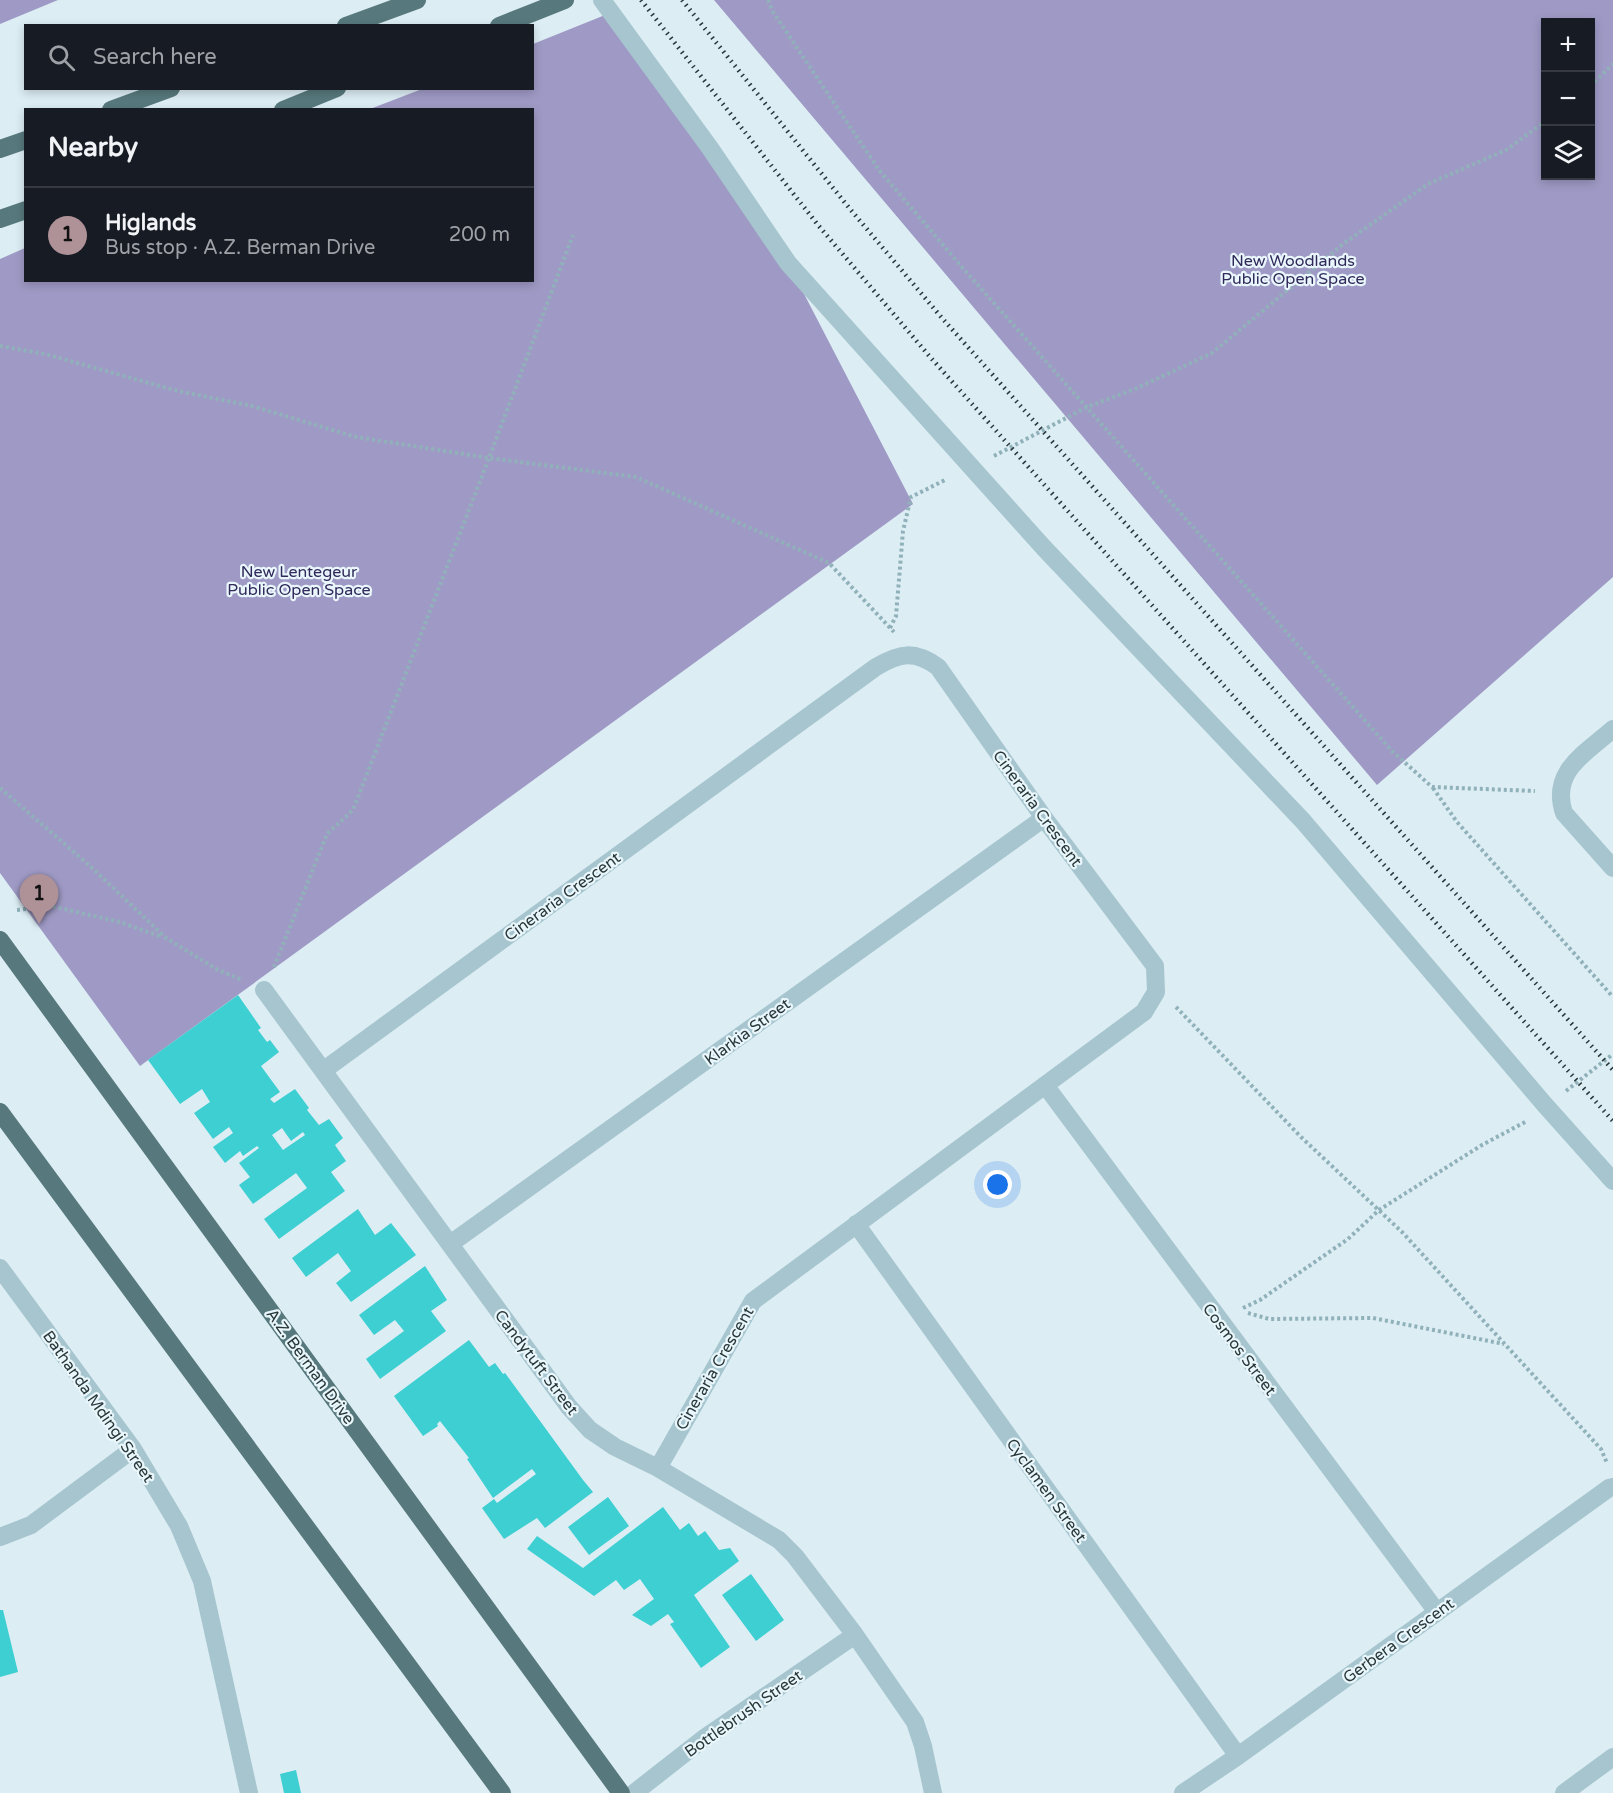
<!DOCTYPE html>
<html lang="en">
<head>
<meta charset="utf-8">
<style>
	body { margin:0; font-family:"Varela Round",sans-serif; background:#242831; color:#f1f3f6 }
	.controls { position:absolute; right:18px; top:18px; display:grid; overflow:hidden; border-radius:0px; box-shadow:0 3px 9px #0003 }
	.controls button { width:54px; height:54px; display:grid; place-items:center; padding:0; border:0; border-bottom:2px solid #363941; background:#171b24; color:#f1f3f6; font:30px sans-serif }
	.you { position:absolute; left:998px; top:1185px; width:21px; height:21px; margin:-15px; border:4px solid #fff; border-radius:50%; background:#1a73e8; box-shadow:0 0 0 9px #1a73e833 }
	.badge { display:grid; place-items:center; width:39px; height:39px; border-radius:50%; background:#af9198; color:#111; font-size:20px; font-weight:700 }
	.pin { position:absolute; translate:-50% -50px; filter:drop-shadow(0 2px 3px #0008) }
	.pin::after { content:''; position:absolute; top:32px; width:21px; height:18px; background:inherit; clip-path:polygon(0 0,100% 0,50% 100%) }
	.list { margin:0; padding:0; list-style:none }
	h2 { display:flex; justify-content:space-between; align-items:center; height:78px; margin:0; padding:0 24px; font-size:26px }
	h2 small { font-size:20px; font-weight:400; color:#9ea1a6 }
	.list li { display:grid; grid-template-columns:39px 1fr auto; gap:18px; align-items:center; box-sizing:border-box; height:96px; padding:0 24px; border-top:2px solid #363941 }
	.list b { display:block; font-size:22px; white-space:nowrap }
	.list p { margin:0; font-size:20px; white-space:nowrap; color:#9ea1a6 }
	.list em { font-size:20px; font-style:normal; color:#9ea1a6 }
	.icon { flex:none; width:33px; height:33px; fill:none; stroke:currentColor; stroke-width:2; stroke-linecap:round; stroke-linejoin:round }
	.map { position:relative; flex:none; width:1613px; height:1793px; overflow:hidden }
	.search { position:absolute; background:#171b24; box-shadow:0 3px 9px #0003; left:24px; top:24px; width:510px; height:66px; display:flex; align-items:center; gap:15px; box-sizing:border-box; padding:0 21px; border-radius:0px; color:#9ea1a6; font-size:22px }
	.panel { position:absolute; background:#171b24; box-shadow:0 3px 9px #0003; left:24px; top:108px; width:510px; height:174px; border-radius:0px }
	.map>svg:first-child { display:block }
</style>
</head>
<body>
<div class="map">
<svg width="1613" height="1793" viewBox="0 0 1613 1793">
	<rect width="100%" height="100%" fill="#dcedf4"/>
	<!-- green -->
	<path fill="#9f9ac5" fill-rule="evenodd" d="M 0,0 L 58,0 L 0,24 Z
		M 714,0 L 1613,0 L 1613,577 L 1377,785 ZM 1590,22 L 1590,176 L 1546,176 L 1546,22 Z
		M 610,13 L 788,263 L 913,504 L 140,1066 L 0,873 L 0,259 L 25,248 L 26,280 L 532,280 L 532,110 L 370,109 L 422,89 L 532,88 L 533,44 Z"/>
	<!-- building -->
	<path fill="#3dcfd1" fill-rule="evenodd" d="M 238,995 L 261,1028 L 258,1030 L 267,1042 L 270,1040 L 279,1052 L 261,1066 L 280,1092 L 270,1099 L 274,1103 L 295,1089 L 309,1108 L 307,1110 L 319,1125 L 329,1119 L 343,1138 L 335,1145 L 346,1161 L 331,1172 L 345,1191 L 279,1239 L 264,1219 L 307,1188 L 296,1173 L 253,1204 L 239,1185 L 250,1177 L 239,1163 L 259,1148 L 257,1146 L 243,1156 L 240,1151 L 225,1163 L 213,1147 L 233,1133 L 229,1127 L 213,1139 L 194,1113 L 210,1102 L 202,1089 L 180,1104 L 148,1060 ZM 282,1128 L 291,1141 L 303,1132 L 305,1135 L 283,1150 L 272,1135 Z
		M 358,1209 L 375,1235 L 391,1223 L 416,1255 L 351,1302 L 336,1283 L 351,1271 L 338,1253 L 306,1277 L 292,1258 Z
		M 425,1266 L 447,1300 L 431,1311 L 446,1331 L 380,1379 L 366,1359 L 404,1331 L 395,1320 L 374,1335 L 359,1315 Z
		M 469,1340 L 489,1367 L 495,1363 L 503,1374 L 505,1373 L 583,1480 L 593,1492 L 545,1528 L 537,1518 L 504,1539 L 482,1508 L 494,1499 L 497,1503 L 536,1474 L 532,1469 L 493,1498 L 467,1459 L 469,1458 L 440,1421 L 437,1424 L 438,1426 L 423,1436 L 394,1396 Z
		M 608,1497 L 629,1526 L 589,1555 L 568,1527 Z
		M 663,1507 L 680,1530 L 689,1523 L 698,1536 L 705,1531 L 719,1550 L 730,1548 L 739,1561 L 694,1595 L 730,1647 L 701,1668 L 670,1624 L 674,1622 L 668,1614 L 651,1626 L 632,1615 L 654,1599 L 640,1579 L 624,1590 L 616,1580 L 594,1596 L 527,1549 L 537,1536 L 583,1568 Z
		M 751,1574 L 784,1620 L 756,1641 L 722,1595 Z
		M 0,1610 L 3,1610 L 18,1672 L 0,1677 Z
		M 296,1770 L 301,1793 L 284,1793 L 280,1774 Z"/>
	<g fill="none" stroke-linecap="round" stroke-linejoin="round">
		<!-- path -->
		<path stroke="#90b1ba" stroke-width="4" stroke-dasharray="3 3" stroke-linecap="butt" d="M 768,0 L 773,12 L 879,170 L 961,266 L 1392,751 L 1432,787 L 1535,791
			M 1590,86 L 1613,64
			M 0,346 L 45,354 L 178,391 L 252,406 L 356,437 L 489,458 L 636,477 L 829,563 L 894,632
			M 994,456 L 1087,407 L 1135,389 L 1212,353 L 1343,244 L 1428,184 L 1506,150 L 1546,121
			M 890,628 L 896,616 L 903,531 L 911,497 L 947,479
			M 0,788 L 90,866 L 166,938 L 218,970 L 242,980
			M 1433,788 L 1457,822 L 1613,997
			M 17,910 L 51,906 L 120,922 L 162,937
			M 274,967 L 327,834 L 353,810 L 489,458 L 573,235
			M 1176,1007 L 1301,1137 L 1402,1232 L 1601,1449 L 1607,1463
			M 1566,1091 L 1613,1054
			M 1243,1308 L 1260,1300 L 1348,1239 L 1379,1210 L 1482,1145 L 1527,1121
			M 1248,1313 L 1269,1319 L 1373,1318 L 1504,1344"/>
		<!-- minor -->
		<path stroke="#a6c5ce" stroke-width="18" d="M 602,0 L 710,148 L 788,263 L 1044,548 L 1303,821 L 1545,1105 L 1613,1181
			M 1613,729 C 1586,753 1550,771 1564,813 L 1613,868
			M 264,990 L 569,1407 L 590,1430 L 615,1447 L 658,1468 L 779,1540 L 795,1556 L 855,1635 L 915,1722 L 923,1746 L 933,1793
			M 324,1070 L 876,667 C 900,653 914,650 938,667 L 1044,818 L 1155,966 L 1156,992 L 1144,1012 L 753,1301 L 658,1468
			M 1045,1085 L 1437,1612
			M 856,1224 L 1238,1756
			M 450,1244 L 1044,818
			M 0,1268 L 133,1449 L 179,1526 L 202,1581 L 249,1793
			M 0,1537 L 31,1525 L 133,1449
			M 634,1793 L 703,1739 L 855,1635
			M 1183,1793 L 1238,1756 L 1609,1488 L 1613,1487
			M 1564,1793 L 1613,1757"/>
		<!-- major -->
		<path stroke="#57797d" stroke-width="18" d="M 346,26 L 417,0
			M 499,26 L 565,0
			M 111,110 L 171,88
			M 283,110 L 337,88
			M 0,149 L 26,140
			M 0,219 L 26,210
			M 0,940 L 621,1793
			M 0,1112 L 502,1793"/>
		<!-- rail -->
		<path stroke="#28383a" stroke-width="4.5" stroke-dasharray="1.5 4.5" stroke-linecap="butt" d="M 641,0 L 818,225 L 931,358 L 1613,1121
			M 682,0 L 850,209 L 942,318 L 1613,1070"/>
	</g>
	<g text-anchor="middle" stroke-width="4.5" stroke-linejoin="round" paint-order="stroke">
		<!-- park labels -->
		<g font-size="16" fill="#30295a" stroke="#e9f6fb">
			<text x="1293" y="266">New Woodlands<tspan x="1293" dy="18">Public Open Space</tspan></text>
			<text x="299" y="577">New Lentegeur<tspan x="299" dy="18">Public Open Space</tspan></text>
		</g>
		<!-- street labels -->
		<g font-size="16" fill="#28383a" stroke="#e9f6fb">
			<text transform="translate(1038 808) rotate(54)" y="6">Cineraria Crescent</text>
			<text transform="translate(562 896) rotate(-36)" y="6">Cineraria Crescent</text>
			<text transform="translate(747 1031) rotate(-36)" y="6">Klarkia Street</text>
			<text transform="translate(1240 1349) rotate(53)" y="6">Cosmos Street</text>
			<text transform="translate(537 1362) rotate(53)" y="6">Candytuft Street</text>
			<text transform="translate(311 1366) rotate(54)" y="6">A.Z. Berman Drive</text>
			<text transform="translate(714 1368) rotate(-60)" y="6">Cineraria Crescent</text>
			<text transform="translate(99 1406) rotate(55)" y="6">Bathanda Mdingi Street</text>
			<text transform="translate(1047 1490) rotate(54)" y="6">Cyclamen Street</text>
			<text transform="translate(1398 1640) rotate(-36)" y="6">Gerbera Crescent</text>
			<text transform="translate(743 1713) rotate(-35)" y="6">Bottlebrush Street</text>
		</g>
	</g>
</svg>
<div class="controls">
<button>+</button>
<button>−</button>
<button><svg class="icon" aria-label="layers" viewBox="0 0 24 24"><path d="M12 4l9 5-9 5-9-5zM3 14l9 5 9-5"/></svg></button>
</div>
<div class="you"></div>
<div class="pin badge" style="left:39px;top:924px">1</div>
<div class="search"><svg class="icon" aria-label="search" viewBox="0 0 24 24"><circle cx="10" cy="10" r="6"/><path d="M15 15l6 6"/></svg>Search here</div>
<section class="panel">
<h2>Nearby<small></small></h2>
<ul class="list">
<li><span class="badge">1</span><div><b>Higlands</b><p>Bus stop · A.Z. Berman Drive</p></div><em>200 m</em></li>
</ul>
</section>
</div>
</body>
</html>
